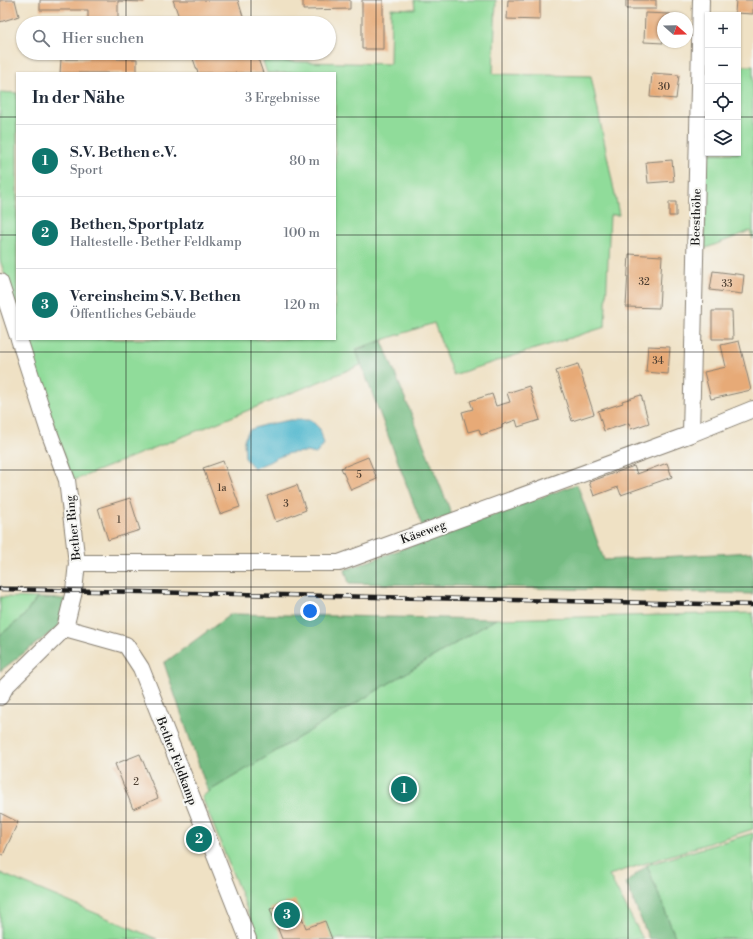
<!DOCTYPE html>
<html lang="de">
<head>
<meta charset="utf-8">
<style>
	body { margin:0; font-family:"Libre Bodoni",serif; background:#f2f2f3; color:#1f2937 }
	.controls { position:absolute; right:12px; top:12px; display:grid; overflow:hidden; border-radius:0px; box-shadow:0 1px 3px #0004 }
	.controls button { width:36px; height:36px; display:grid; place-items:center; padding:0; border:0; border-bottom:1px solid #e0e1e3; background:#fff; color:#1f2937; font:20px sans-serif }
	.compass { position:absolute; left:657px; top:12px; width:36px; height:36px; border-radius:50%; background:#fff; box-shadow:0 1px 3px #0004; rotate:110deg }
	.you { position:absolute; left:310px; top:611px; width:14px; height:14px; margin:-10px; border:3px solid #fff; border-radius:50%; background:#1a73e8; box-shadow:0 0 0 6px #1a73e833 }
	.badge { display:grid; place-items:center; width:26px; height:26px; border-radius:50%; background:#0f766e; color:#fff; font-size:13px; font-weight:700 }
	.pin { position:absolute; translate:-50% -50%; border:2px solid #fff; box-shadow:0 1px 4px #0006 }
	.list { margin:0; padding:0; list-style:none }
	h2 { display:flex; justify-content:space-between; align-items:center; height:52px; margin:0; padding:0 16px; font-size:17px }
	h2 small { font-size:13px; font-weight:400; color:#747a83 }
	.list li { display:grid; grid-template-columns:26px 1fr auto; gap:12px; align-items:center; box-sizing:border-box; height:72px; padding:0 16px; border-top:1px solid #e0e1e3 }
	.list b { display:block; font-size:15px; white-space:nowrap }
	.list p { margin:0; font-size:13px; white-space:nowrap; color:#747a83 }
	.list em { font-size:13px; font-style:normal; color:#747a83 }
	.icon { flex:none; width:22px; height:22px; fill:none; stroke:currentColor; stroke-width:2; stroke-linecap:round; stroke-linejoin:round }
	.map { position:relative; flex:none; width:753px; height:939px; overflow:hidden }
	.search { position:absolute; background:#fff; box-shadow:0 1px 3px #0004; left:16px; top:16px; width:320px; height:44px; display:flex; align-items:center; gap:10px; box-sizing:border-box; padding:0 14px; border-radius:22px; color:#747a83; font-size:15px }
	.panel { position:absolute; background:#fff; box-shadow:0 1px 3px #0004; left:16px; top:72px; width:320px; height:268px; border-radius:0px }
	.map>svg:first-child { display:block }
</style>
</head>
<body>
<div class="map">
<svg width="753" height="939" viewBox="0 0 753 939">
	<rect width="100%" height="100%" fill="#f6f6f2"/>
	<filter id="ink" filterUnits="userSpaceOnUse"><feTurbulence type="fractalNoise" baseFrequency=".025" numOctaves="2"/><feDisplacementMap in="SourceGraphic" scale="8" xChannelSelector="R" yChannelSelector="G"/><feConvolveMatrix kernelMatrix="1 2 1 2 8 2 1 2 1" color-interpolation-filters="sRGB"/></filter>
	<filter id="wash" filterUnits="userSpaceOnUse"><feTurbulence type="fractalNoise" baseFrequency=".012" numOctaves="4" result="noise"/><feDisplacementMap in="SourceGraphic" scale="16" xChannelSelector="R" yChannelSelector="G"/><feGaussianBlur stdDeviation="0.9" result="paint"/><feColorMatrix in="noise" values="0 0 0 0 0 0 0 0 0 0 0 0 0 0 0 0 0 1.4 0 .05"/><feComposite in="paint" operator="in"/></filter>
	<g filter="url(#wash)">
		<rect width="100%" height="100%" fill="#efe1c4"/>
		<!-- green -->
		<path fill="#90dc9a" stroke="#567c5b" d="M 414,0 L 496,0 L 493,74 L 591,76 L 619,215 L 610,215 L 605,327 L 453,375 L 434,323 L 356,349 L 361,365 L 72,481 L 26,339 L 335,339 L 335,73 L 267,73 L 263,61 L 390,64 L 391,8 L 415,9 Z
			M 738,66 L 753,66 L 753,239 L 750,231 L 704,249 L 708,80 L 708,153 L 738,153 Z
			M 0,92 L 17,93 L 17,312 L 0,260 Z
			M 0,597 L 37,598 L 23,617 L 0,635 Z
			M 753,613 L 753,829 L 609,875 L 643,939 L 259,939 L 202,797 L 208,792 L 496,619 Z
			M 753,833 L 753,939 L 676,939 L 647,865 Z
			M 0,873 L 157,939 L 0,939 Z"/>
		<!-- forest -->
		<path fill="#74bc82" stroke="#486c4f" d="M 382,341 L 452,515 L 422,526 L 356,350 Z
			M 577,484 L 604,560 L 753,552 L 753,594 L 349,583 L 345,570 Z
			M 37,598 L 67,599 L 58,627 L 0,671 L 0,635 L 23,617 Z
			M 231,614 L 496,619 L 208,792 L 164,663 Z
			M 647,865 L 676,939 L 649,939 L 626,883 Z"/>
		<!-- water -->
		<path fill="#50b7ce" stroke="#366a75" d="M 290,420 L 311,420 L 320,429 L 324,444 L 316,454 L 306,452 L 290,453 L 276,458 L 269,462 L 254,468 L 245,458 L 244,440 L 249,430 L 264,425 Z"/>
		<g id="blocks">
			<!-- building -->
			<path fill="#e7aa77" d="M 0,0 L 15,0 L 19,16 L 0,22 Z
				M 40,0 L 144,0 L 144,2 L 118,1 L 118,23 L 88,23 L 88,10 L 40,10 Z
				M 173,0 L 238,0 L 245,23 L 181,23 Z
				M 303,0 L 350,0 L 350,9 L 303,10 Z
				M 362,0 L 383,0 L 383,49 L 362,49 Z
				M 508,0 L 540,0 L 540,20 L 507,19 Z
				M 626,0 L 656,0 L 656,9 L 626,9 Z
				M 736,0 L 753,0 L 753,14 L 735,13 Z
				M 645,13 L 670,14 L 670,18 L 663,18 L 663,43 L 644,42 Z
				M 88,53 L 117,53 L 117,59 L 137,59 L 137,73 L 60,73 L 61,59 L 88,59 Z
				M 191,53 L 256,53 L 263,73 L 198,73 Z
				M 652,73 L 679,75 L 676,99 L 650,97 Z
				M 672,160 L 674,181 L 648,183 L 646,162 Z
				M 669,202 L 676,202 L 676,216 L 669,216 Z
				M 629,254 L 662,256 L 659,308 L 626,307 Z
				M 713,271 L 744,275 L 742,294 L 710,290 Z
				M 712,311 L 732,311 L 733,339 L 712,339 Z
				M 739,341 L 751,390 L 711,399 L 704,372 L 726,367 L 721,345 Z
				M 648,346 L 670,347 L 668,374 L 646,372 Z
				M 578,364 L 594,414 L 572,421 L 556,371 Z
				M 529,386 L 540,420 L 518,427 L 516,420 L 502,425 L 502,428 L 481,435 L 479,429 L 468,432 L 462,412 L 473,409 L 470,401 L 492,394 L 496,406 L 510,402 L 507,393 Z
				M 641,395 L 649,423 L 631,429 L 629,423 L 604,431 L 598,411 L 623,403 L 622,401 Z
				M 368,457 L 377,479 L 351,490 L 341,468 Z
				M 223,461 L 240,507 L 220,514 L 203,468 Z
				M 667,463 L 672,477 L 621,495 L 618,487 L 594,496 L 589,482 L 634,466 L 637,474 Z
				M 297,485 L 306,510 L 276,522 L 267,496 Z
				M 130,498 L 140,530 L 108,540 L 98,508 Z
				M 140,754 L 158,798 L 133,809 L 115,764 Z
				M 0,813 L 18,822 L 3,855 L 0,854 Z
				M 295,900 L 306,928 L 325,921 L 332,939 L 282,939 L 270,909 Z"/>
		</g>
	</g>
	<g filter="url(#ink)">
		<use href="#blocks" fill-opacity="0" stroke="#867e70" stroke-width="1"/>
		<g fill="none" stroke-linecap="round" stroke-linejoin="round">
			<!-- minor casing -->
			<g stroke="#867e70" stroke-width="18">
				<path id="minor" d="M 0,282 L 17,334
					M 691,434 L 701,0
					M 77,563 L 339,563 L 691,434 L 753,409
					M 65,628 L 126,645 L 141,668 L 248,939
					M 0,697 L 6,686 L 65,628 L 74,591 L 77,563 L 67,480 L 49,432 L 19,339"/>
			</g>
			<!-- minor -->
			<use href="#minor" stroke="#fff" stroke-width="16"/>
			<!-- rail casing -->
			<g stroke="#1c1c1c" stroke-width="4.5">
				<path id="rail" d="M 0,589 L 753,605"/>
			</g>
			<!-- rail -->
			<use href="#rail" stroke="#f6f6f2" stroke-width="3" stroke-dasharray="9" stroke-linecap="butt"/>
		</g>
	</g>
	<!-- grid -->
	<path fill="none" stroke="#1c1c1c" stroke-width="1" stroke-opacity="0.55" d="M 126,0 L 126,23M 251,0 L 251,23M 376,0 L 376,939M 502,0 L 502,939M 628,0 L 628,939M 126,53 L 126,73M 251,53 L 251,73M 0,117 L 17,117M 335,117 L 708,117M 738,117 L 753,117M 0,235 L 17,235M 335,235 L 753,235M 126,339 L 126,939M 251,339 L 251,939M 0,352 L 753,352M 0,470 L 753,470M 0,587 L 753,587M 0,704 L 753,704M 0,822 L 753,822"/>
	<g text-anchor="middle" stroke-width="4" stroke-linejoin="round" paint-order="stroke">
		<!-- number labels -->
		<g font-size="10" fill="#4f4033">
			<text x="664" y="90">30</text>
			<text x="644" y="285">32</text>
			<text x="727" y="287">33</text>
			<text x="658" y="364">34</text>
			<text x="359" y="478">5</text>
			<text x="222" y="491">1a</text>
			<text x="286" y="507">3</text>
			<text x="119" y="523">1</text>
			<text x="136" y="785">2</text>
		</g>
		<!-- street labels -->
		<g font-size="12" fill="#1c1c1c" stroke="#f6f6f2">
			<text transform="translate(696 217) rotate(-89)" y="4">Beesthöhe</text>
			<text transform="translate(73 528) rotate(-96)" y="4">Bether Ring</text>
			<text transform="translate(423 532) rotate(-20)" y="4">Käseweg</text>
			<text transform="translate(177 761) rotate(69)" y="4">Bether Feldkamp</text>
		</g>
	</g>
</svg>
<div class="controls">
<button>+</button>
<button>−</button>
<button><svg class="icon" aria-label="locate" viewBox="0 0 24 24"><circle cx="12" cy="12" r="6"/><path d="M12 2v4M12 18v4M2 12h4M18 12h4"/></svg></button>
<button><svg class="icon" aria-label="layers" viewBox="0 0 24 24"><path d="M12 4l9 5-9 5-9-5zM3 14l9 5 9-5"/></svg></button>
</div>
<svg class="compass" viewBox="-18 -18 36 36"><path d="M0-13l5 13h-10z" fill="#e53935"/><path d="M0 13l5-13h-10z" fill="#747a83"/></svg>
<div class="you"></div>
<div class="pin badge" style="left:404px;top:789px">1</div>
<div class="pin badge" style="left:199px;top:839px">2</div>
<div class="pin badge" style="left:287px;top:915px">3</div>
<div class="search"><svg class="icon" aria-label="search" viewBox="0 0 24 24"><circle cx="10" cy="10" r="6"/><path d="M15 15l6 6"/></svg>Hier suchen</div>
<section class="panel">
<h2>In der Nähe<small>3 Ergebnisse</small></h2>
<ul class="list">
<li><span class="badge">1</span><div><b>S.V. Bethen e.V.</b><p>Sport</p></div><em>80 m</em></li>
<li><span class="badge">2</span><div><b>Bethen, Sportplatz</b><p>Haltestelle · Bether Feldkamp</p></div><em>100 m</em></li>
<li><span class="badge">3</span><div><b>Vereinsheim S.V. Bethen</b><p>Öffentliches Gebäude</p></div><em>120 m</em></li>
</ul>
</section>
</div>
</body>
</html>
